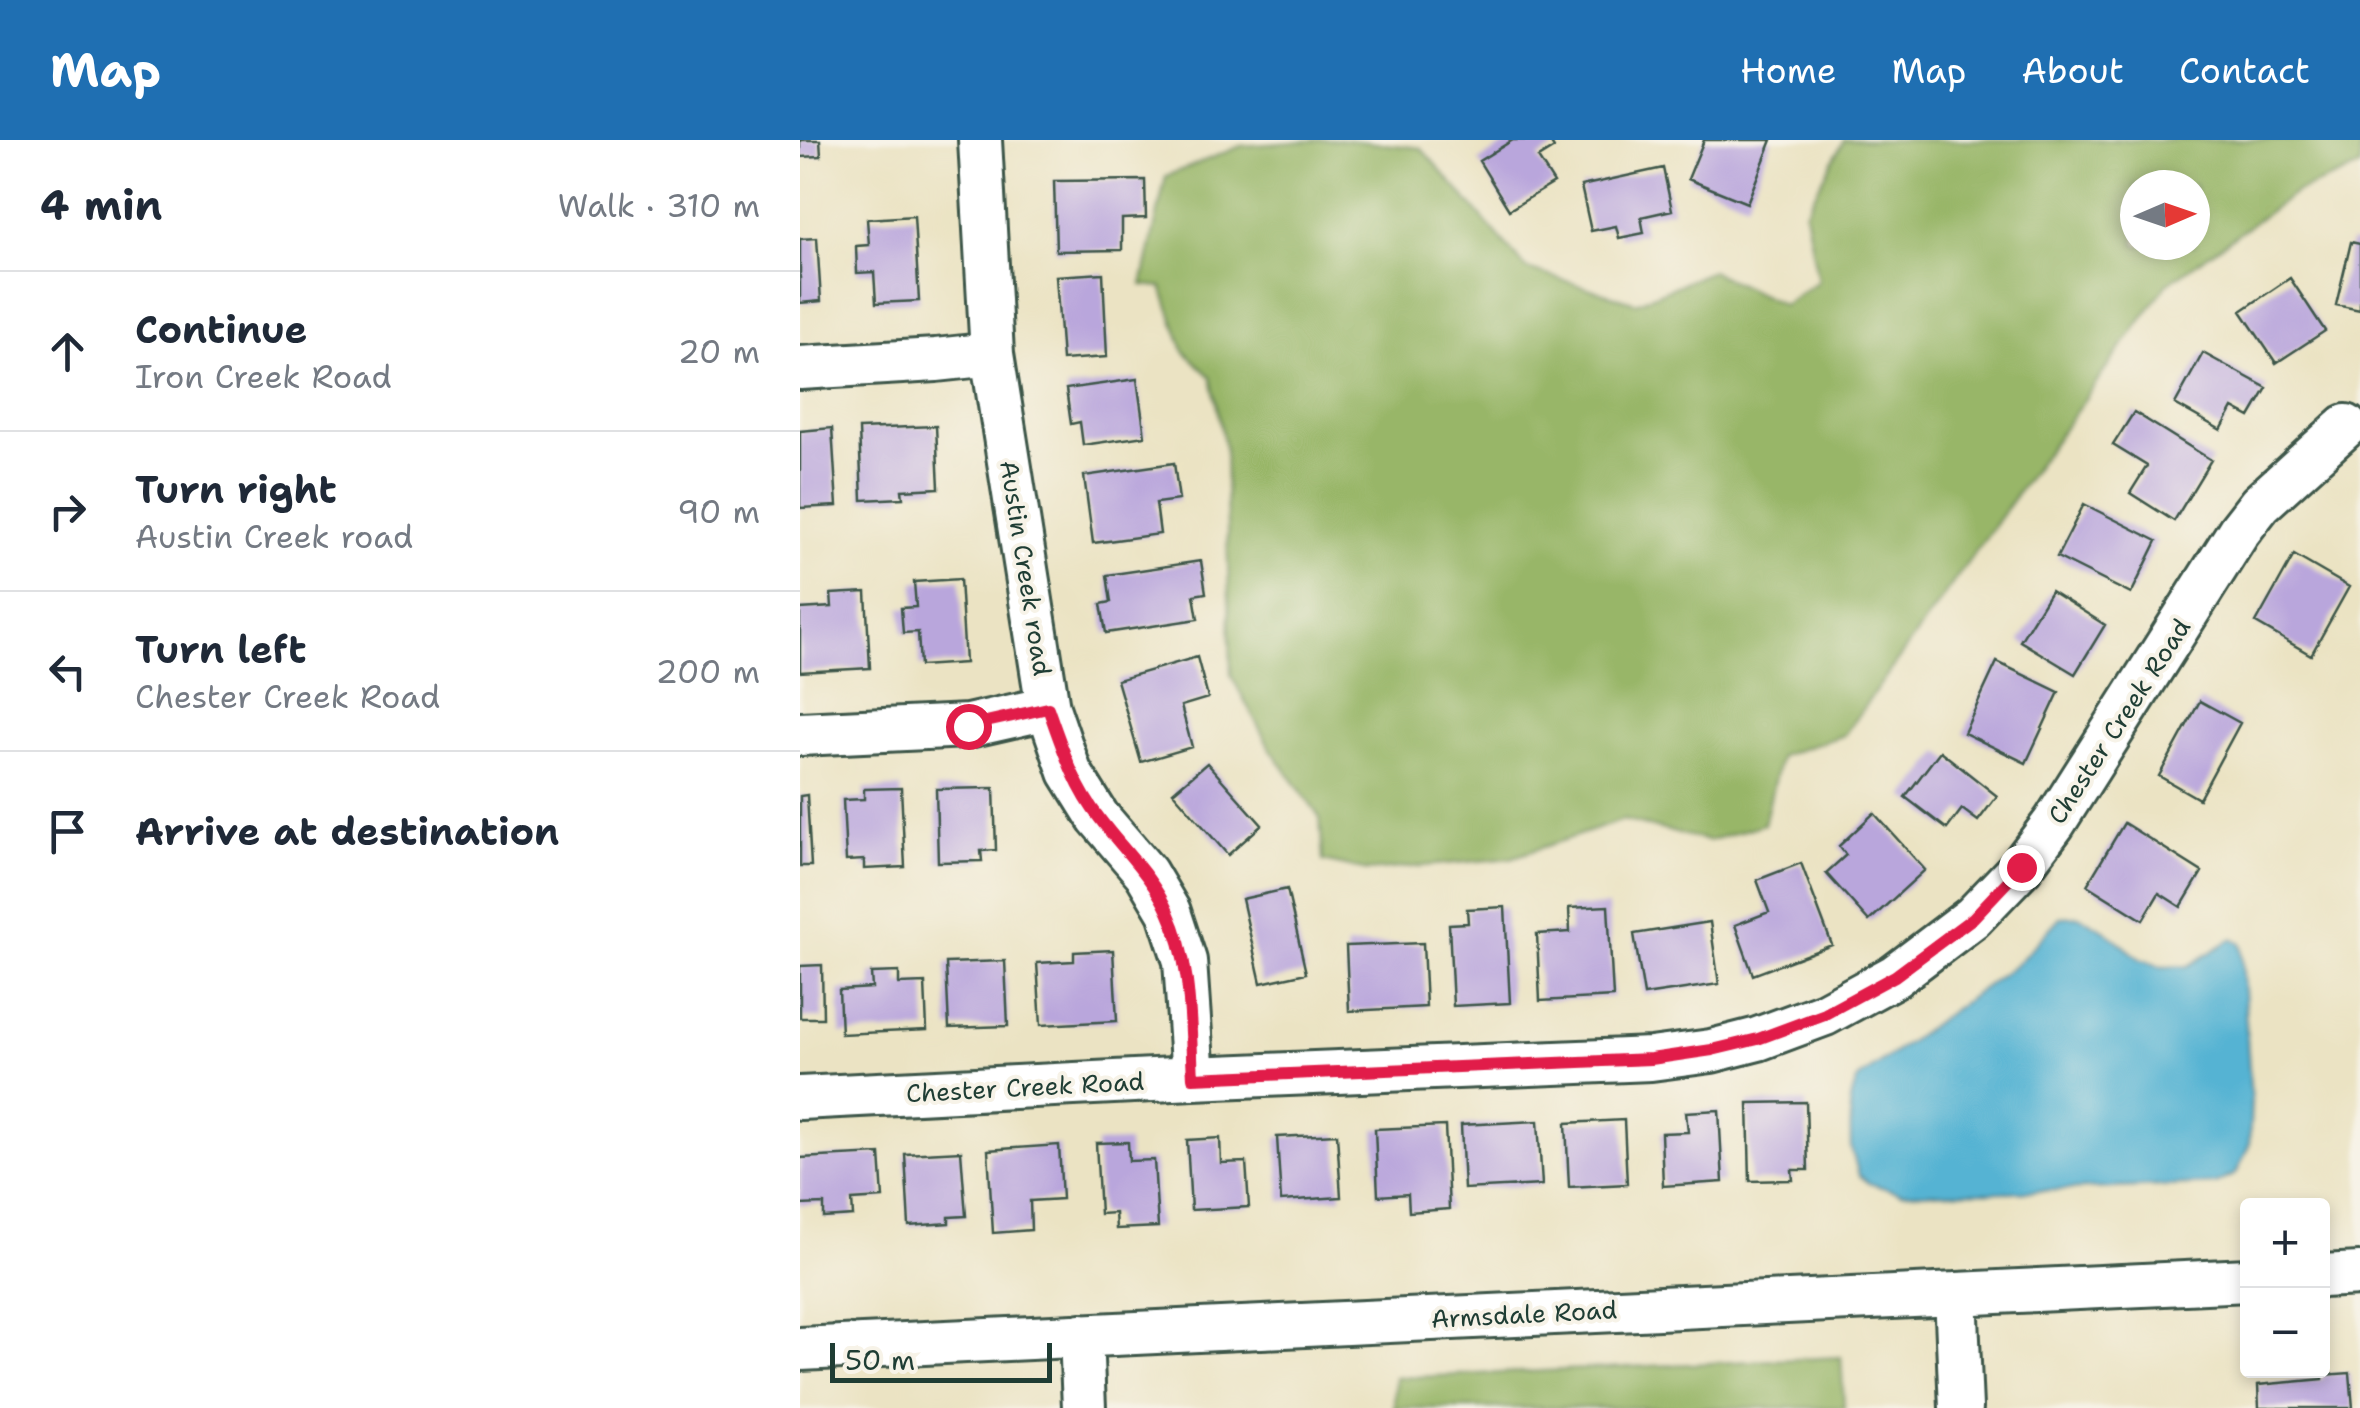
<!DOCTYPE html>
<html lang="en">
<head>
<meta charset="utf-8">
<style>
	body { margin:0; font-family:"Shantell Sans",sans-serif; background:#f2f2f3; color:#1f2937 }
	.controls { position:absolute; right:30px; bottom:30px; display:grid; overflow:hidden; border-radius:10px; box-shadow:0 5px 15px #0003 }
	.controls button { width:90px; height:90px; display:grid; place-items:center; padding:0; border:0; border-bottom:2px solid #e0e1e3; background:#fff; color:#1f2937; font:50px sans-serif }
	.compass { position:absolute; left:1320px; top:30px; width:90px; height:90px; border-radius:50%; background:#fff; box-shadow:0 5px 15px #0003; rotate:88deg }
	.scale { position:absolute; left:30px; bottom:25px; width:222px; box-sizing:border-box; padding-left:10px; border:5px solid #1f3d34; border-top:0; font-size:28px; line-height:35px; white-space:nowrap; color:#1f3d34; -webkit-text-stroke:8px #f7f3e8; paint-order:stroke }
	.stop { position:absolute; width:30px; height:30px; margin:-22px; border:8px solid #e11d48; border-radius:50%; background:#fff }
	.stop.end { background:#e11d48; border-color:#fff; box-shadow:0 2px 10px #0008 }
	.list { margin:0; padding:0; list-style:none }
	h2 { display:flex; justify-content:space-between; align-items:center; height:130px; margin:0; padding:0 40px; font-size:42px }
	h2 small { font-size:32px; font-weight:400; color:#747a83 }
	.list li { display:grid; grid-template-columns:65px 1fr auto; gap:30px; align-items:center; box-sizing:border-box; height:160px; padding:0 40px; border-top:2px solid #e0e1e3 }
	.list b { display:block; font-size:38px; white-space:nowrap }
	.list p { margin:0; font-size:32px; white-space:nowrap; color:#747a83 }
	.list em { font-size:32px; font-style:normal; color:#747a83 }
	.icon { flex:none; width:55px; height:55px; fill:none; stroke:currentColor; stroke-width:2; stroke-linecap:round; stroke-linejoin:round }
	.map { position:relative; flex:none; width:1560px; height:1268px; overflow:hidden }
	header { display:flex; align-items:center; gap:60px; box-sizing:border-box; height:140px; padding:0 50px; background:#1f6fb2; color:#fff }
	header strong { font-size:48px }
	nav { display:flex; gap:55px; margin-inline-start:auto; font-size:35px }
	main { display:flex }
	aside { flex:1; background:#fff }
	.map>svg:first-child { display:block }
</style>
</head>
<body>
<header>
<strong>Map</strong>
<nav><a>Home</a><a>Map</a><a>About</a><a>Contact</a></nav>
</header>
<main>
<aside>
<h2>4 min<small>Walk · 310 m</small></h2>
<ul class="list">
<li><svg class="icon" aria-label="ahead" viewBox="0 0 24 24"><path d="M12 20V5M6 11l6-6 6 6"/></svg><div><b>Continue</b><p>Iron Creek Road</p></div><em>20 m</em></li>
<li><svg class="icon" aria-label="right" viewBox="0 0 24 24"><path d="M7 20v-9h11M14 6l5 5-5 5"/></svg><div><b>Turn right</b><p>Austin Creek road</p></div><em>90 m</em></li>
<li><svg class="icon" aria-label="left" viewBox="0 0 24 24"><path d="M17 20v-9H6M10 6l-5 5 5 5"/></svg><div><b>Turn left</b><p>Chester Creek Road</p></div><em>200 m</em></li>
<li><svg class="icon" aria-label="arrive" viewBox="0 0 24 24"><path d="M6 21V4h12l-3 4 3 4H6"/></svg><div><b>Arrive at destination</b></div></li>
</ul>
</aside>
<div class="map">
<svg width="1560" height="1268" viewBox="0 0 1560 1268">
	<rect width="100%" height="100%" fill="#f7f3e8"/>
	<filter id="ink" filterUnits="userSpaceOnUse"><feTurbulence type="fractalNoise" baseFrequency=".01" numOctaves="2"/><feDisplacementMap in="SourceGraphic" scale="20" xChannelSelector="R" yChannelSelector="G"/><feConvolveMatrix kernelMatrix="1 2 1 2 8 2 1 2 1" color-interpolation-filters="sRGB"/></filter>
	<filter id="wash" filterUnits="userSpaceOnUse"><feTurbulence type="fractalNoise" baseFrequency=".0048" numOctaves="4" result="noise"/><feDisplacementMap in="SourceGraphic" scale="40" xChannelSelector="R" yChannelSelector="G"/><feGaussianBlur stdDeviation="2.25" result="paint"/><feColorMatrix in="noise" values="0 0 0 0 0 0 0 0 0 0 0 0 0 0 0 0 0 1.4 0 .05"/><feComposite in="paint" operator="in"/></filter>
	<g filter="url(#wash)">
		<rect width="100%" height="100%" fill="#ebe3c3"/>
		<!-- forest -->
		<path fill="#98b668" stroke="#5c7a4e" stroke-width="2.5" fill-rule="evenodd" d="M 522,0 L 547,0 L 621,8 L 727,129 L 836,163 L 911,131 L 983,165 L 1018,141 L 1005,72 L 1044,0 L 1560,0 L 1560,27 L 1495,53 L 1367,144 L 1044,595 L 980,616 L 964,684 L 909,701 L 823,680 L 711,718 L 568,731 L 523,721 L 520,678 L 470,608 L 431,535 L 425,308 L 411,237 L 384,211 L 362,147 L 342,145 L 366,36 L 441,6 ZM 1335,45 L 1395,45 L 1395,105 L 1335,105 Z
			M 1041,1217 L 1044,1268 L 594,1268 L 595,1238 Z"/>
		<!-- water -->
		<path fill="#55b3d3" stroke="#3a7884" stroke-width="2.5" d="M 1279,776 L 1306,791 L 1340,819 L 1363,827 L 1388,826 L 1432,799 L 1441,803 L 1451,961 L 1449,1006 L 1436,1034 L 1415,1044 L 1208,1052 L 1101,1053 L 1068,1043 L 1059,1035 L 1051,1008 L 1050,960 L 1058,939 L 1220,821 L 1260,777 Z"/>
		<g id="blocks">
			<!-- building -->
			<path fill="#b9a6dc" d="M 0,0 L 20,0 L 21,16 L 0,17 Z
				M 713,0 L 749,0 L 754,8 L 738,18 L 754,43 L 709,70 L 679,21 Z
				M 904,0 L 972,0 L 947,63 L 888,39 Z
				M 863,28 L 872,70 L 841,77 L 844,93 L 819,98 L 816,86 L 791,91 L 781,46 Z
				M 345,40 L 346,78 L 322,79 L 322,110 L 256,111 L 254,41 Z
				M 114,76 L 119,161 L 76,163 L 74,132 L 57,133 L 56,106 L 69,105 L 67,79 Z
				M 17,98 L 21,161 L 0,163 L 0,99 Z
				M 1551,102 L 1560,104 L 1560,170 L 1536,165 Z
				M 303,133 L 307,217 L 262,220 L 256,136 Z
				M 1490,138 L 1525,191 L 1476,223 L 1441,171 Z
				M 1403,213 L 1467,248 L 1450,277 L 1433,268 L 1421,290 L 1375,264 Z
				M 337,239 L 345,296 L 283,305 L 280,282 L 271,284 L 266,249 Z
				M 1334,272 L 1411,320 L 1374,381 L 1330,353 L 1347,326 L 1313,305 Z
				M 136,286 L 139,348 L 102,350 L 103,358 L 62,360 L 59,289 Z
				M 32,288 L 37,366 L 0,368 L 0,291 Z
				M 374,323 L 379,360 L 356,363 L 360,394 L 293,403 L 284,336 Z
				M 1284,364 L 1357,401 L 1331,454 L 1257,417 Z
				M 1494,415 L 1549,447 L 1511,515 L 1456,483 Z
				M 401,421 L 406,453 L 394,455 L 398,479 L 306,493 L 301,464 L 311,462 L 307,435 Z
				M 160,439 L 165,523 L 120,526 L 118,492 L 103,493 L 101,468 L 116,467 L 114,442 Z
				M 1251,451 L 1305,485 L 1275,534 L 1220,501 Z
				M 66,452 L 70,528 L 0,532 L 0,469 L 32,467 L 31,454 Z
				M 397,517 L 408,558 L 381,566 L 392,607 L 341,622 L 317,540 Z
				M 1197,522 L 1259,552 L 1226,623 L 1164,593 Z
				M 1400,561 L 1440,583 L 1399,659 L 1359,636 Z
				M 1140,611 L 1197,656 L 1178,681 L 1162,669 L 1147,689 L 1105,657 Z
				M 407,623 L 462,685 L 428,715 L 373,652 Z
				M 101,648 L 105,727 L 64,729 L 64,720 L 46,721 L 43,660 L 64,659 L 64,649 Z
				M 194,648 L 196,710 L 181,711 L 182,721 L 138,722 L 136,649 Z
				M 7,655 L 11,726 L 0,726 L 0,656 Z
				M 1074,673 L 1125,730 L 1069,781 L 1026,733 L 1046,715 L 1039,706 Z
				M 1324,683 L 1402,732 L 1381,767 L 1359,753 L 1343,780 L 1287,745 Z
				M 1001,723 L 1032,805 L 953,835 L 935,785 L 969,772 L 957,740 Z
				M 487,749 L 506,833 L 461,843 L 442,759 Z
				M 808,766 L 813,857 L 740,861 L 737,794 L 770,792 L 769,768 Z
				M 705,767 L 710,863 L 653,866 L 649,784 L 668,783 L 667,769 Z
				M 910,782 L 919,844 L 844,855 L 834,794 Z
				M 623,803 L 626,867 L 549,871 L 546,806 Z
				M 313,810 L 317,881 L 241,885 L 237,823 L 274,821 L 274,812 Z
				M 205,821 L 208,886 L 149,888 L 146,823 Z
				M 22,825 L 23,878 L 0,878 L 0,826 Z
				M 99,832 L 99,844 L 125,843 L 127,890 L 41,894 L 39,850 L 72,848 L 71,833 Z
				M 1006,962 L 1008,1030 L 992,1030 L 993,1040 L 950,1041 L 948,963 Z
				M 919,970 L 923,1042 L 863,1046 L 861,993 L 888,992 L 886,972 Z
				M 824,980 L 827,1044 L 769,1047 L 766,983 Z
				M 738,981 L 742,1045 L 664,1049 L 661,985 Z
				M 645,986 L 649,1069 L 609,1072 L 608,1054 L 578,1056 L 575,989 Z
				M 537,994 L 541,1057 L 481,1061 L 477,997 Z
				M 420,998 L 421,1023 L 446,1022 L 449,1067 L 391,1070 L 387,1000 Z
				M 328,1002 L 329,1021 L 354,1020 L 358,1087 L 316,1089 L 315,1073 L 300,1074 L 296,1003 Z
				M 259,1005 L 262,1059 L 230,1061 L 231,1090 L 193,1093 L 188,1010 Z
				M 161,1011 L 166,1076 L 149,1077 L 149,1083 L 109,1086 L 105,1014 Z
				M 80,1014 L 83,1058 L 52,1060 L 53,1076 L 24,1078 L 24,1064 L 0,1065 L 0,1018 Z
				M 1550,1233 L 1553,1268 L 1459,1268 L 1458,1245 L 1523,1239 L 1523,1235 Z"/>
		</g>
	</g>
	<g filter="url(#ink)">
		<use href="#blocks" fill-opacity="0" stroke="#3e5649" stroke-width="2.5"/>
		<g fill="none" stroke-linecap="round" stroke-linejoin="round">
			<!-- minor casing -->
			<g stroke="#3e5649" stroke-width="48">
				<path id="minor" d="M 180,0 L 192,214 L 248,568 L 270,632 L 298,677 L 346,733 L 369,772 L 385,821 L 393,938
					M 0,228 L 136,220 L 192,214
					M 0,594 L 168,586 L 248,568
					M 0,958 L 393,938 L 851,919 L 911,911 L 958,899 L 1025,874 L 1095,836 L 1173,777 L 1221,727 L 1254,683 L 1439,391 L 1460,364 L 1546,286
					M 1522,1136 L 1560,1134
					M 1156,1154 L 1161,1268
					M 281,1195 L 284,1268
					M 0,1209 L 1448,1140"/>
			</g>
			<!-- minor -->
			<use href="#minor" stroke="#fff" stroke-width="42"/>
		</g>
	</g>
	<g fill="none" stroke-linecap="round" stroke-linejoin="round" filter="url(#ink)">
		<!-- route -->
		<path stroke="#e11d48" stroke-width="12" d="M 168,586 L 248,568 C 262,607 274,646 300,679 C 323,710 352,736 368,772 C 392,823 390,883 393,938 L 851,919 L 912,910 L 958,899 L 1025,874 L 1095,836 L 1173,778 L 1221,727"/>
	</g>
	<g text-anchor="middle" stroke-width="8" stroke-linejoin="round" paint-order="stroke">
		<!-- street labels -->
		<g font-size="25" fill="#1f3d34" stroke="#f7f3e8">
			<text transform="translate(226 428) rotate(81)" y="9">Austin Creek road</text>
			<text transform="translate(1319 581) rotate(-57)" y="9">Chester Creek Road</text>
			<text transform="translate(225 947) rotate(-3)" y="9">Chester Creek Road</text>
			<text transform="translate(724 1174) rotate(-3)" y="9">Armsdale Road</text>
		</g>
	</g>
</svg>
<div class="controls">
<button>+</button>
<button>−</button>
</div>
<svg class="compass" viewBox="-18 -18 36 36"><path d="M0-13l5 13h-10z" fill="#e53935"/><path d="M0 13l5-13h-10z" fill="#747a83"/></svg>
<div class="scale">50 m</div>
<div class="stop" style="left:168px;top:586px"></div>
<div class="stop end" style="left:1221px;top:727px"></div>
</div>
</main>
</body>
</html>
